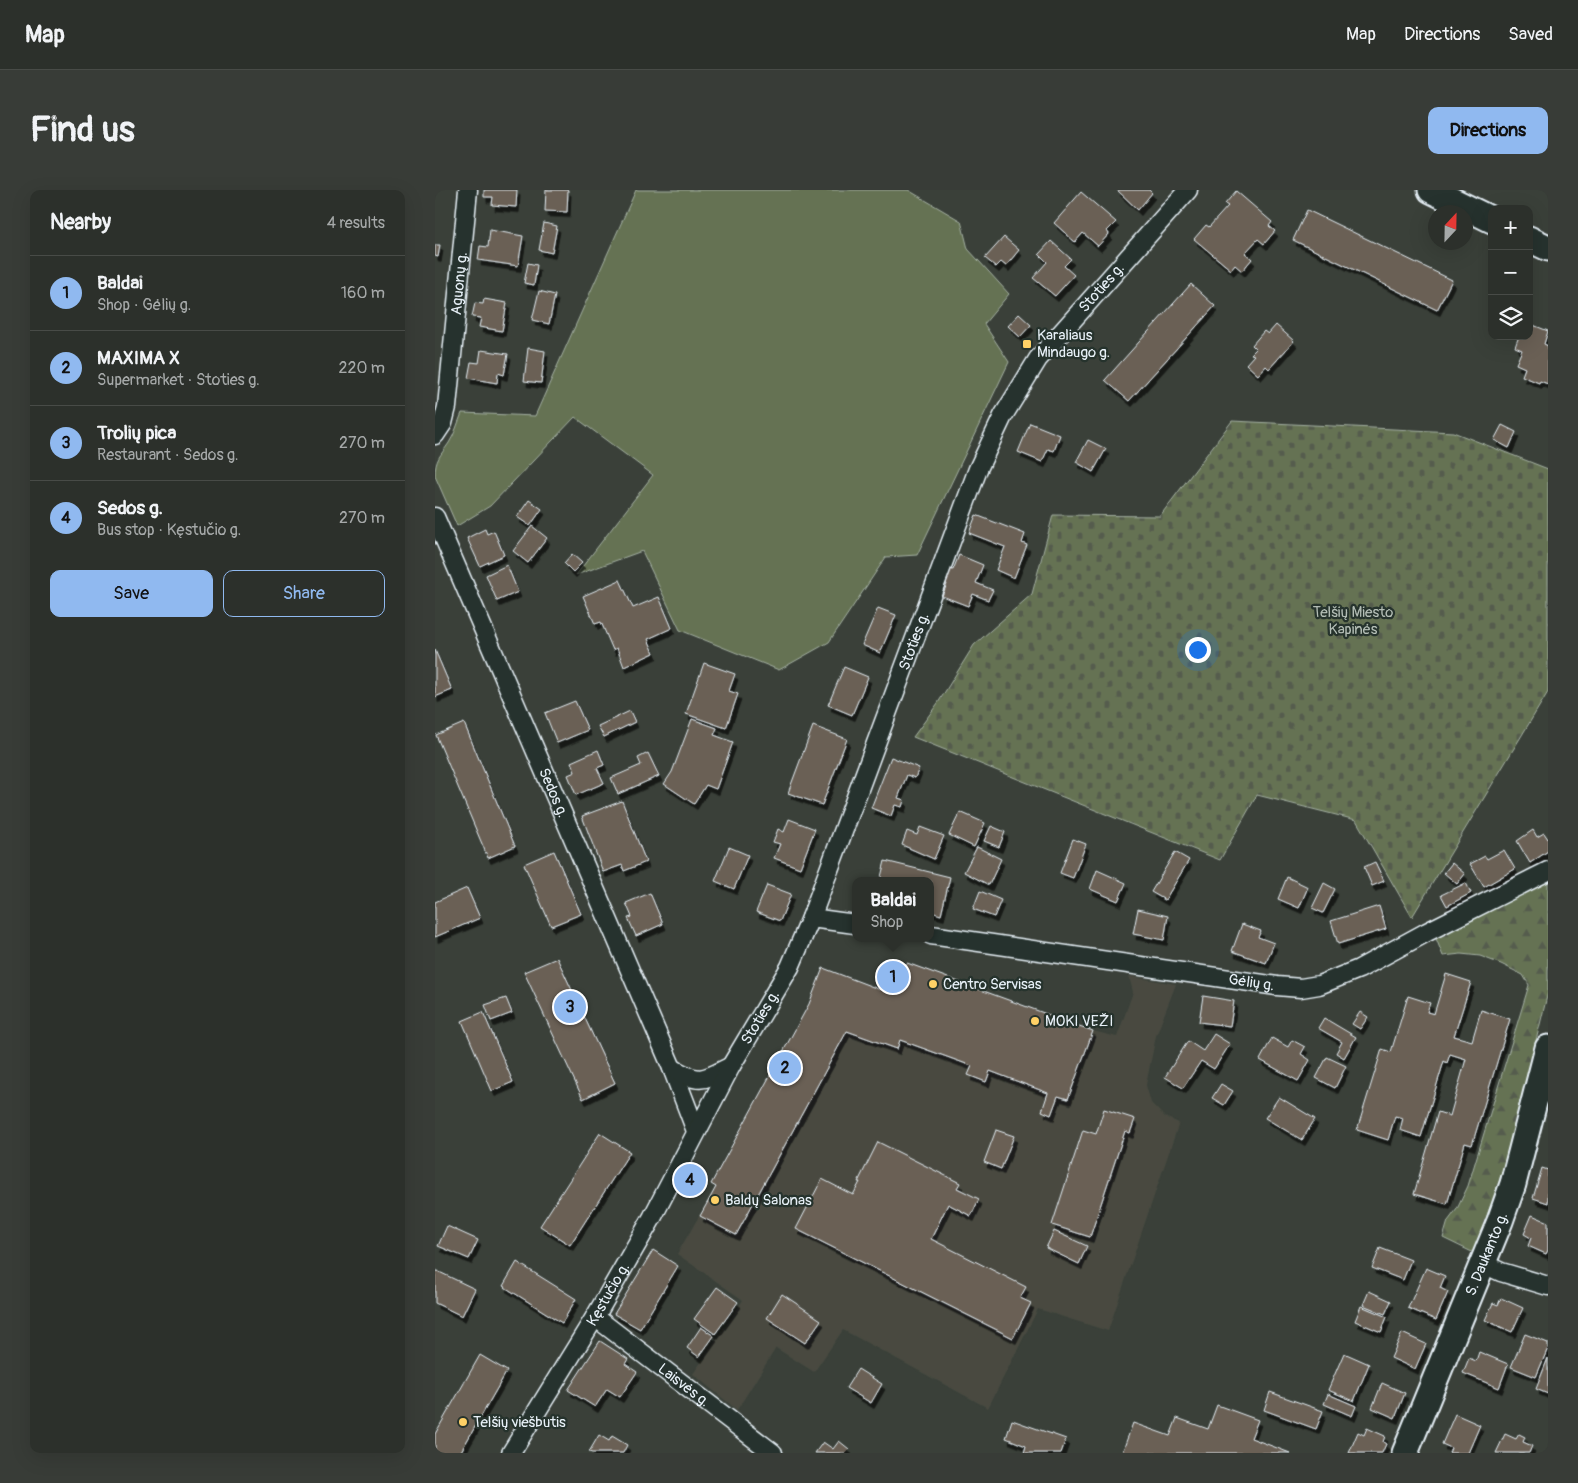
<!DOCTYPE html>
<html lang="en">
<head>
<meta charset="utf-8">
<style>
	body { margin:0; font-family:Pangolin,sans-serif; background:#383c37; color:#f1f3f6 }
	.controls { position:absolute; right:15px; top:15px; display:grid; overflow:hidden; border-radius:10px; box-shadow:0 5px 20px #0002 }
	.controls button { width:45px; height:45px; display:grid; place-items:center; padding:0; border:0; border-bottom:1px solid #484b47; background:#2c302b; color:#f1f3f6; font:25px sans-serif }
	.compass { position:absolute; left:993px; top:15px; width:45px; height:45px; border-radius:50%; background:#2c302b; box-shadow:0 5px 20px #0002; rotate:22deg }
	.you { position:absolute; left:762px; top:459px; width:18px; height:18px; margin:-12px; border:4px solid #fff; border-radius:50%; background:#1a73e8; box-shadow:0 0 0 8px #1a73e833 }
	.badge { display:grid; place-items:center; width:32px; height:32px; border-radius:50%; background:#90b9f0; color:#111; font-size:16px; font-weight:700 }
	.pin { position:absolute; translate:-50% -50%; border:2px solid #fff; box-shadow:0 1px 5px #0006 }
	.popup { position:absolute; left:417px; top:687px; width:82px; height:65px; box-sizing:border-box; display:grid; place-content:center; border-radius:10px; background:#2c302b; filter:drop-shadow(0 1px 4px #0005); font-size:16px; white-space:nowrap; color:#a6a9a9 }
	.popup b { font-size:19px; color:#f1f3f6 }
	.popup::after { content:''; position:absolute; left:50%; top:100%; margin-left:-10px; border:10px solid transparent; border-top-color:#2c302b }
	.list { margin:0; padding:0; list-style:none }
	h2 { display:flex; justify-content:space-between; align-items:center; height:65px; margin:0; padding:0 20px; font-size:21px }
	h2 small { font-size:16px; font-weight:400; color:#a6a9a9 }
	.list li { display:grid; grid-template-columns:32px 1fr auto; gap:15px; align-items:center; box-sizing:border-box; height:75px; padding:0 20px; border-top:1px solid #484b47 }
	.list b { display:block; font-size:19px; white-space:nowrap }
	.list p { margin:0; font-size:16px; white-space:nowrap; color:#a6a9a9 }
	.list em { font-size:16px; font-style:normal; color:#a6a9a9 }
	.actions { display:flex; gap:10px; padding:15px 20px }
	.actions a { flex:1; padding:11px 0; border:1px solid #90b9f0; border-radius:10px; text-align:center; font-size:18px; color:#90b9f0 }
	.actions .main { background:#90b9f0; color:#111 }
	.icon { flex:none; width:28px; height:28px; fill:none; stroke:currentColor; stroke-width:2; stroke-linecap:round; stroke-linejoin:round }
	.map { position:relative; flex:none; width:1113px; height:1263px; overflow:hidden; border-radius:10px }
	header { display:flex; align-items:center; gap:30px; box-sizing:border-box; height:70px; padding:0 25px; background:#2c302b; border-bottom:1px solid #484b47 }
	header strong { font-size:24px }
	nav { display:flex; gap:28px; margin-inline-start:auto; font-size:18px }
	.intro { display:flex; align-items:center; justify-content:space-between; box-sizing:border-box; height:120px; padding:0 30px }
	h1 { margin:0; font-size:35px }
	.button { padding:12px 22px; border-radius:10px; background:#90b9f0; color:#111; font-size:18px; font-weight:700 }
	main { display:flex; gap:30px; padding:0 30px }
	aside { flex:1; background:#2c302b; border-radius:10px; box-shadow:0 5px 20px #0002 }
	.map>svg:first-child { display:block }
</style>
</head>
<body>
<header>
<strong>Map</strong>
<nav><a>Map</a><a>Directions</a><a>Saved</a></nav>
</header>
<div class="intro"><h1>Find us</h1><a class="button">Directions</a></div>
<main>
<aside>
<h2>Nearby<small>4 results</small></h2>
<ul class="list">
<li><span class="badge">1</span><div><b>Baldai</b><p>Shop · Gėlių g.</p></div><em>160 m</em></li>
<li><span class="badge">2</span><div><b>MAXIMA X</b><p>Supermarket · Stoties g.</p></div><em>220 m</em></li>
<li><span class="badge">3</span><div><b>Trolių pica</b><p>Restaurant · Sedos g.</p></div><em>270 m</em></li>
<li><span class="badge">4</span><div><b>Sedos g.</b><p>Bus stop · Kęstučio g.</p></div><em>270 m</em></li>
</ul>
<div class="actions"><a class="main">Save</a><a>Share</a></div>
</aside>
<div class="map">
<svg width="1113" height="1263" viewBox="0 0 1113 1263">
	<defs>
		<pattern id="forest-firs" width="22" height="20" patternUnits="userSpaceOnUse" patternTransform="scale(1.25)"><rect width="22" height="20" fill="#657252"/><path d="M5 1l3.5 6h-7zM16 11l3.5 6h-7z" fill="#545b4e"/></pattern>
		<pattern id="cemetery-stones" width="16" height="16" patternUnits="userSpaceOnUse" patternTransform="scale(1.25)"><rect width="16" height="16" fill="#657252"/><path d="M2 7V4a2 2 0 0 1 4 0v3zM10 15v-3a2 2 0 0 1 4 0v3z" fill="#545b4e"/></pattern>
		<filter id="shadow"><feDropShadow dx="3" dy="5.5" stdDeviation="0" flood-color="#0009"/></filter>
	</defs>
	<rect width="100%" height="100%" fill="#3a4039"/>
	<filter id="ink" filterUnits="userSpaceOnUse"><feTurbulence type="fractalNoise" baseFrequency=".02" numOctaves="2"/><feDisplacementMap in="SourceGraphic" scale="10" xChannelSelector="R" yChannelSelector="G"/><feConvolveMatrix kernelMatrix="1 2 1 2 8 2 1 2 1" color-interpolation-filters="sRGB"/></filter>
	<g filter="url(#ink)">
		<!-- built -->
		<path fill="#484a41" d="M 472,773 L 658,841 L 682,847 L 698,802 L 694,786 L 741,794 L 721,846 L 711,895 L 716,913 L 730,927 L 744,933 L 673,1141 L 603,1119 L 553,1218 L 408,1140 L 379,1182 L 341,1158 L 302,1220 L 258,1184 L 308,1110 L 242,1064 L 281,997 L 276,994 L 374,814 L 388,778 L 446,800 L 454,779 L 468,784 Z"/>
		<!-- forest -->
		<path fill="url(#forest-firs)" stroke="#a6b2a5" d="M 1113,688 L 1113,802 L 1072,968 L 1039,1063 L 1008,1048 L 1013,1031 L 1022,1019 L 1033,996 L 1094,795 L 1088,785 L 1066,774 L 1045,766 L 1026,764 L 1008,766 L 1000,746 Z"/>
		<!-- cemetery -->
		<path fill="url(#cemetery-stones)" stroke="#a6b2a5" d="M 797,231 L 1018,242 L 1113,279 L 1113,502 L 977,727 L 921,630 L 822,605 L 785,670 L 478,547 L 503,513 L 539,455 L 597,404 L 618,325 L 725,326 Z"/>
		<!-- park -->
		<path fill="#657252" stroke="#a6b2a5" d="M 201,0 L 473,0 L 526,31 L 533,59 L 574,104 L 549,134 L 574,172 L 482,365 L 451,367 L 394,452 L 344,480 L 245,440 L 207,361 L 141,385 L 218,285 L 140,227 L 55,316 L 22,336 L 0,286 C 0,269 6,265 14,253 C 20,244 23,232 27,223 L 100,226 Z"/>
		<!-- building -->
		<path fill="#6a6054" stroke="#e8f1f8" filter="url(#shadow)" d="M 49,0 L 82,0 L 81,17 L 57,15 L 58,7 L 49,7 Z
			M 111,0 L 133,0 L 132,22 L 110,21 Z
			M 682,0 L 714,0 L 717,3 L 703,20 Z
			M 801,1 L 837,32 L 834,36 L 840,41 L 829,54 L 823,49 L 810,63 L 817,69 L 807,81 L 800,75 L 796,80 L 759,49 L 771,35 L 774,37 L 793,16 L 790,14 Z
			M 646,2 L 681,32 L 672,41 L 674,44 L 663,56 L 648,43 L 640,52 L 619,33 Z
			M 872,20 L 1017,90 L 1002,120 L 858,50 Z
			M 109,33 L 122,36 L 117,63 L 104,60 Z
			M 55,40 L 88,46 L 83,76 L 43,70 L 45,56 L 53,57 Z
			M 569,47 L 584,60 L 571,76 L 566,72 L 561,77 L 550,68 Z
			M 616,51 L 636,69 L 629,76 L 639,85 L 620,106 L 598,88 L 612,72 L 604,64 Z
			M 0,55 L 5,55 L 3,67 L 0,66 Z
			M 93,73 L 102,75 L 99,95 L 89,93 Z
			M 756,94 L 780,116 L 694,211 L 670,190 Z
			M 104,101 L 120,105 L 114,134 L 97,130 Z
			M 49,109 L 72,113 L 67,141 L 44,137 L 46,128 L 37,127 L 40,113 L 48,114 Z
			M 584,124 L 596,135 L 585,147 L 573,136 Z
			M 841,135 L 859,151 L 834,179 L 831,176 L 823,185 L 811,174 L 819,165 L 816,164 L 821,159 L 817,155 L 829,141 L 833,144 Z
			M 1098,135 L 1113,141 L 1109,154 L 1113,156 L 1113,194 L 1105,191 L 1104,193 L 1087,186 L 1090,178 L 1081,174 L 1087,160 L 1080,157 L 1084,146 L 1094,146 Z
			M 93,158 L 110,161 L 106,193 L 89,191 Z
			M 46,160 L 73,164 L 69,185 L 63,183 L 62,193 L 33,188 L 36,172 L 44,173 Z
			M 595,233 L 625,245 L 619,261 L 613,259 L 607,272 L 583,262 Z
			M 1067,235 L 1081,242 L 1074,258 L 1059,250 Z
			M 653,250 L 671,259 L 658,282 L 641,272 Z
			M 94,310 L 107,319 L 95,336 L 82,327 Z
			M 541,325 L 590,344 L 587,353 L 592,355 L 579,388 L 561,380 L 570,357 L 534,343 Z
			M 97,336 L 112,348 L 93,373 L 78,361 Z
			M 50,339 L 52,344 L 59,341 L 69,365 L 45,376 L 32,348 Z
			M 137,364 L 147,373 L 138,382 L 129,373 Z
			M 524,365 L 548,375 L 541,393 L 558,400 L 553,410 L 538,404 L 533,416 L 507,406 L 512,394 L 509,393 L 515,379 L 518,380 Z
			M 72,375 L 83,402 L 62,411 L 51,385 Z
			M 185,390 L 198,418 L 224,407 L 237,438 L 213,449 L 219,463 L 189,477 L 182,458 L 178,460 L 166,432 L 160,434 L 148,406 Z
			M 443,418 L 461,425 L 445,463 L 427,455 Z
			M 0,460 L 17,500 L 0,507 Z
			M 269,473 L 300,484 L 294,501 L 303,504 L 291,538 L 251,524 Z
			M 409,477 L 433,487 L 417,525 L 393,515 Z
			M 140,511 L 153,540 L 122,553 L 110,523 Z
			M 195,521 L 200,532 L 169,547 L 163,536 Z
			M 257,529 L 282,538 L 279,545 L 298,552 L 281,599 L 271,595 L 259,614 L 229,594 L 237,582 Z
			M 29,533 L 80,656 L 53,668 L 1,545 Z
			M 378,536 L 412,549 L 387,615 L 353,603 Z
			M 163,560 L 169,575 L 162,578 L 169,593 L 141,605 L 133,585 L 140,582 L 136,572 Z
			M 213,563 L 224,586 L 183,604 L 176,588 L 206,575 L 203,568 Z
			M 456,567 L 484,578 L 480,588 L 472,585 L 463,608 L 469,610 L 467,617 L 460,615 L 456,626 L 436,618 Z
			M 187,611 L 211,672 L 189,681 L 187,675 L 168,682 L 147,626 Z
			M 525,622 L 550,633 L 539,657 L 514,645 Z
			M 354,629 L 380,639 L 365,678 L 339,668 L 345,654 L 338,652 L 343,639 L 349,642 Z
			M 556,636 L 570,642 L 564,657 L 549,651 Z
			M 485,637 L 509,646 L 499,669 L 467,655 L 472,641 L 482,645 Z
			M 1098,640 L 1102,647 L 1109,643 L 1113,649 L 1113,661 L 1095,673 L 1082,651 Z
			M 638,649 L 651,654 L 638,688 L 625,683 Z
			M 294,657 L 313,665 L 299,699 L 280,691 Z
			M 542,657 L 566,669 L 554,695 L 529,682 Z
			M 1069,660 L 1080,679 L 1049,697 L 1035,674 L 1050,666 L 1052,669 Z
			M 119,661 L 146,724 L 116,736 L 89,674 Z
			M 740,662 L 754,670 L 730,710 L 716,702 Z
			M 450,671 L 515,687 L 506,725 L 496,722 L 496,691 L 445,691 Z
			M 940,672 L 949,691 L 937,696 L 929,677 Z
			M 1017,673 L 1030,684 L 1022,694 L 1009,683 Z
			M 662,680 L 691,693 L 683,711 L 655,699 Z
			M 852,687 L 873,697 L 864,718 L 843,709 Z
			M 889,693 L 900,699 L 888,723 L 877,718 Z
			M 1031,693 L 1036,703 L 1012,716 L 1006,705 Z
			M 332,695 L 356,704 L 345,731 L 321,722 Z
			M 32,698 L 45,728 L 0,747 L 0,712 Z
			M 545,701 L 566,710 L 559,727 L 538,719 Z
			M 215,703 L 228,734 L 201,746 L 193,728 L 197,727 L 191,713 Z
			M 944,716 L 951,739 L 903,754 L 896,731 Z
			M 703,719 L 733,726 L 729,750 L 698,744 Z
			M 807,734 L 826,741 L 823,747 L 839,753 L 831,773 L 797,761 Z
			M 122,768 L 180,893 L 148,909 L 89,782 Z
			M 472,773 L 658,841 L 633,909 L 623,906 L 616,925 L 607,921 L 613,903 L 555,881 L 551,892 L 533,885 L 537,876 L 465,850 L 462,859 L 412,841 L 301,1045 L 265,1026 L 281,997 L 276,994 L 374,814 L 388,778 L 446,800 L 454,779 L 468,784 Z
			M 1011,784 L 1036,792 L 1019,846 L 1037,851 L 1046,820 L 1075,829 L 1037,955 L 1030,953 L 1012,1014 L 979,1004 L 1003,922 L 1015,926 L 1031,869 L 1015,864 L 1012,873 L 1009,871 L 986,947 L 965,940 L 968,928 L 960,926 L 953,950 L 922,940 L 947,859 L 956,862 L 973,806 L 995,813 L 992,822 L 999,824 Z
			M 768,806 L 799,811 L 795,836 L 764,832 Z
			M 71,808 L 77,823 L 56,831 L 50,815 Z
			M 48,822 L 78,892 L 57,901 L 27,831 Z
			M 925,822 L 933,827 L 925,839 L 917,834 Z
			M 889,828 L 921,847 L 909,868 L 901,863 L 907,852 L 883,838 Z
			M 779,844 L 795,854 L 779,879 L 766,871 L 748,898 L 730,887 L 753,851 L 768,861 Z
			M 837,848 L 853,857 L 857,850 L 870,857 L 866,864 L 875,870 L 863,891 L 825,870 Z
			M 892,867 L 911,876 L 900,898 L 881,888 Z
			M 786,894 L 798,901 L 789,915 L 777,908 Z
			M 844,907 L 880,929 L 867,950 L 830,928 Z
			M 669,919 L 700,929 L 695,943 L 690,941 L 655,1047 L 617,1035 L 648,940 L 661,944 Z
			M 561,940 L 579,946 L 566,979 L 549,972 Z
			M 165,943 L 195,962 L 135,1055 L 105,1036 Z
			M 443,952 L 525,993 L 522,998 L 544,1009 L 536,1026 L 513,1014 L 496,1049 L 591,1097 L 585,1108 L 596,1113 L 578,1148 L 361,1039 L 387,989 L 418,1005 L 425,992 L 423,992 Z
			M 1107,978 L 1113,980 L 1113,1013 L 1098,1008 Z
			M 1097,1025 L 1113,1032 L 1113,1060 L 1111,1064 L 1093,1056 L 1096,1048 L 1089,1044 Z
			M 12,1036 L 43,1050 L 34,1069 L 3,1056 Z
			M 619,1041 L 652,1056 L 644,1074 L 611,1058 Z
			M 945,1058 L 976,1070 L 968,1090 L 937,1078 Z
			M 218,1060 L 243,1076 L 205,1139 L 179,1124 Z
			M 82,1072 L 141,1109 L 127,1133 L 68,1096 Z
			M 991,1078 L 1010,1086 L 1005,1098 L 1013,1102 L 1001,1130 L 973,1118 Z
			M 0,1080 L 40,1099 L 27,1126 L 0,1113 Z
			M 282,1097 L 303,1112 L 280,1144 L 259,1129 Z
			M 934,1101 L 956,1111 L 950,1124 L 928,1115 Z
			M 347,1104 L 386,1130 L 370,1153 L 332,1128 Z
			M 1066,1108 L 1088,1118 L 1077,1142 L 1050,1130 L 1058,1113 L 1063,1115 Z
			M 926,1116 L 952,1127 L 946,1142 L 920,1131 Z
			M 266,1137 L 279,1146 L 264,1167 L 252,1158 Z
			M 967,1143 L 991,1154 L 980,1179 L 956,1168 Z
			M 1090,1144 L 1113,1153 L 1113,1158 L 1101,1187 L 1076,1177 Z
			M 165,1151 L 193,1169 L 190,1174 L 202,1182 L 185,1207 L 172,1199 L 160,1217 L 133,1200 Z
			M 1044,1162 L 1073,1174 L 1064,1198 L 1028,1183 L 1034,1168 L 1041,1171 Z
			M 909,1163 L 934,1174 L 919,1211 L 893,1200 Z
			M 45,1165 L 72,1181 L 25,1263 L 0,1263 L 0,1244 Z
			M 1113,1168 L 1113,1204 L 1101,1199 Z
			M 423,1179 L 447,1194 L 436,1213 L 411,1198 Z
			M 947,1193 L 970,1203 L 960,1228 L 937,1218 Z
			M 835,1202 L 888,1221 L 881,1239 L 829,1220 Z
			M 893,1204 L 921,1216 L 917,1226 L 889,1214 Z
			M 782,1215 L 823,1230 L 816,1248 L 855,1263 L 687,1263 L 698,1233 L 735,1246 L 742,1228 L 773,1239 Z
			M 1020,1224 L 1045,1235 L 1033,1263 L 1014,1263 L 1016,1258 L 1007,1254 Z
			M 577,1230 L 631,1249 L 626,1263 L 589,1263 L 591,1256 L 571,1248 Z
			M 932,1238 L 950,1246 L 948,1252 L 951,1254 L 947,1263 L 914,1263 L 923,1242 L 929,1245 Z
			M 1070,1244 L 1081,1249 L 1084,1244 L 1090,1247 L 1088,1252 L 1097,1256 L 1094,1263 L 1061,1263 Z
			M 164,1245 L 174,1251 L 177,1246 L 192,1255 L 188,1263 L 157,1263 L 154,1262 Z
			M 404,1251 L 414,1259 L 410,1263 L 380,1263 L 388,1252 L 398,1259 Z"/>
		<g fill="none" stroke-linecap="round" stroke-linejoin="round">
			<!-- street casing -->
			<g stroke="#e8f1f8" stroke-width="21">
				<g id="street">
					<path id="s1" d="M 0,245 L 8,233 L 12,217 L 33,0"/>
					<path id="s2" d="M 0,327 L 237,878 L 261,941"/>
					<path d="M 376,728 L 420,734"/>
					<path id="s3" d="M 496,745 L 842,796 L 866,798 L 884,795 L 924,779 L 992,742 L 1113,681"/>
					<path d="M 237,878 C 265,895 269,890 296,876"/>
					<path d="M 1049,1074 L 1066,1082 L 1113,1096"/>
					<path id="s4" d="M 160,1127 L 338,1263"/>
					<path id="s5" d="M 76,1263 L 160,1127 L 217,1028 L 296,876 L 355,777 L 376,728 L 543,279 L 568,226 L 603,169 L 753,0"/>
				</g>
			</g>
			<!-- secondary casing -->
			<g stroke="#e8f1f8" stroke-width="29">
				<g id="secondary">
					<path d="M 996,0 L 1057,30"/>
					<path d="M 1094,49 L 1113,58"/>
					<path id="s6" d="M 970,1263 L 1065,1031 L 1078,994 L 1113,858"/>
				</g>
			</g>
			<!-- street -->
			<use href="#street" stroke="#26332d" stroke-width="18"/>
			<!-- secondary -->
			<use href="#secondary" stroke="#26332d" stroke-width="25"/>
		</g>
	</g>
	<!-- markers -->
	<g fill="#ffd166" stroke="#26332d" stroke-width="2">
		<rect x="587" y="149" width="10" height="10" rx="2.5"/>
		<circle cx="498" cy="794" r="5"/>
		<circle cx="600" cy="831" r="5"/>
		<circle cx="280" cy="1010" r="5"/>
		<circle cx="28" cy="1232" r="5"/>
	</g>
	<g text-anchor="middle" stroke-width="4.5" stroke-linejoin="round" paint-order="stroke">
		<!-- street labels -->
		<g font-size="15" fill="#e8f1f8" stroke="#26332d">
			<text dy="5" stroke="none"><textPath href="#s1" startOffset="155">Aguonų g.</textPath></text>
			<text dy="5" stroke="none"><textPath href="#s5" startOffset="1314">Stoties g.</textPath></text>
			<text dy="5" stroke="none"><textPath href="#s5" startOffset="909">Stoties g.</textPath></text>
			<text dy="5" stroke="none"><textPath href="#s2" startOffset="300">Sedos g.</textPath></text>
			<text dy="5" stroke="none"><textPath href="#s3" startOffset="324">Gėlių g.</textPath></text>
			<text dy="5" stroke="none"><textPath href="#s5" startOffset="502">Stoties g.</textPath></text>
			<text dy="5" stroke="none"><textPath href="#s6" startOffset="215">S. Daukanto g.</textPath></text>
			<text dy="5" stroke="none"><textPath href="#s5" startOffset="186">Kęstučio g.</textPath></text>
			<text dy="5" stroke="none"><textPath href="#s4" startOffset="112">Laisvės g.</textPath></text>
		</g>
		<!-- poi labels -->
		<g font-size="15" fill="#e8f1f8" stroke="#26332d" text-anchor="start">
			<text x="602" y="150">Karaliaus<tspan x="602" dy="17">Mindaugo g.</tspan></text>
			<text x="508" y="799">Centro Servisas</text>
			<text x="610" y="836">MOKI VEŽI</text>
			<text x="290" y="1015">Baldų Salonas</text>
			<text x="38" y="1237">Telšių viešbutis</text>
		</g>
		<!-- park labels -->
		<g font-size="15" fill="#b4beb6" stroke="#26332d">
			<text x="918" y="427">Telšių Miesto<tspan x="918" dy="17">Kapinės</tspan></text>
		</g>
	</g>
</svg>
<div class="controls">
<button>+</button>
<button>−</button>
<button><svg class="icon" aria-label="layers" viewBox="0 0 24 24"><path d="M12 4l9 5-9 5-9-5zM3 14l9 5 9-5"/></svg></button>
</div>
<svg class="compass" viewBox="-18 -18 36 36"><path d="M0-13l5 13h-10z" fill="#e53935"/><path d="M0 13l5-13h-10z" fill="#a6a9a9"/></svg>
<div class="you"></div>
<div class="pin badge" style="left:458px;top:787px">1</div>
<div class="popup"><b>Baldai</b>Shop</div>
<div class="pin badge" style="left:350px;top:878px">2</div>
<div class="pin badge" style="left:135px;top:817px">3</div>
<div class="pin badge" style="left:255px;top:990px">4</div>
</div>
</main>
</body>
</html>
